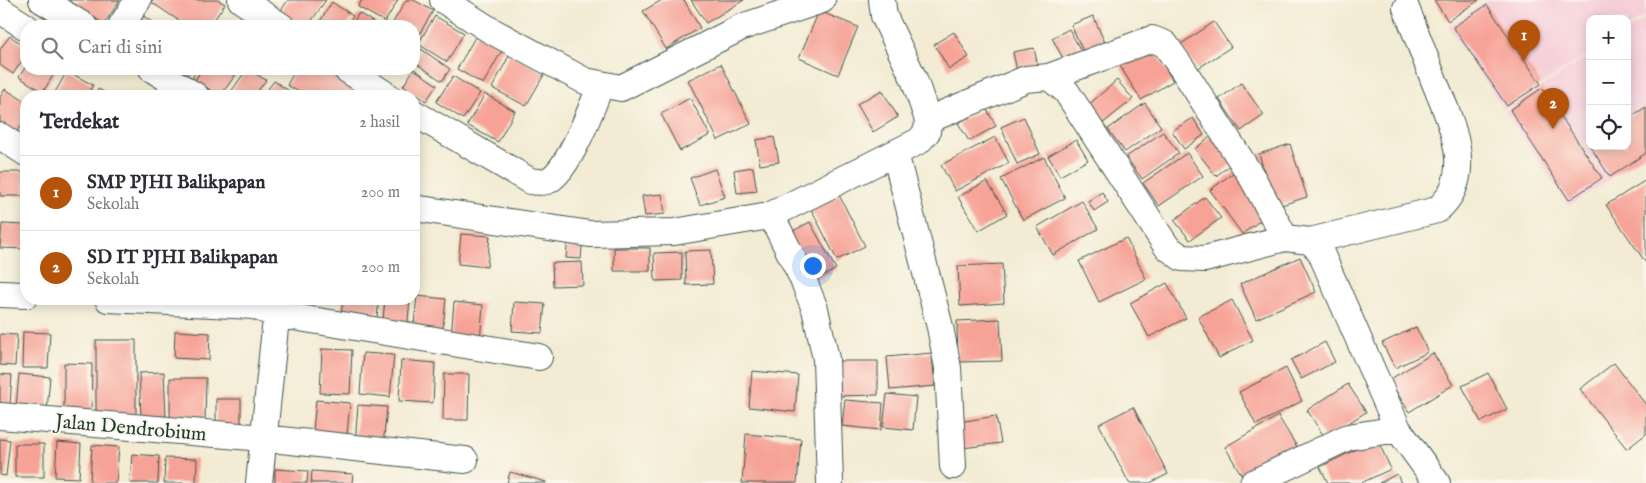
<!DOCTYPE html>
<html lang="id">
<head>
<meta charset="utf-8">
<style>
	body { margin:0; font-family:"IM FELL English",serif; background:#f7f7f7; color:#2b2b33 }
	.controls { position:absolute; right:15px; top:15px; display:grid; overflow:hidden; border-radius:10px; box-shadow:0 2px 12px #0003 }
	.controls button { width:45px; height:45px; display:grid; place-items:center; padding:0; border:0; border-bottom:1px solid #e1e1e2; background:#fff; color:#2b2b33; font:25px sans-serif }
	.you { position:absolute; left:812px; top:265px; width:18px; height:18px; margin:-12px; border:4px solid #fff; border-radius:50%; background:#1a73e8; box-shadow:0 0 0 8px #1a73e833 }
	.badge { display:grid; place-items:center; width:32px; height:32px; border-radius:50%; background:#b45309; color:#fff; font-size:16px; font-weight:700 }
	.pin { position:absolute; translate:-50% -41px; filter:drop-shadow(0 1px 2px #0008) }
	.pin::after { content:''; position:absolute; top:26px; width:18px; height:15px; background:inherit; clip-path:polygon(0 0,100% 0,50% 100%) }
	.list { margin:0; padding:0; list-style:none }
	h2 { display:flex; justify-content:space-between; align-items:center; height:65px; margin:0; padding:0 20px; font-size:21px }
	h2 small { font-size:16px; font-weight:400; color:#7c7c81 }
	.list li { display:grid; grid-template-columns:32px 1fr auto; gap:15px; align-items:center; box-sizing:border-box; height:75px; padding:0 20px; border-top:1px solid #e1e1e2 }
	.list b { display:block; font-size:19px; white-space:nowrap }
	.list p { margin:0; font-size:16px; white-space:nowrap; color:#7c7c81 }
	.list em { font-size:16px; font-style:normal; color:#7c7c81 }
	.icon { flex:none; width:28px; height:28px; fill:none; stroke:currentColor; stroke-width:2; stroke-linecap:round; stroke-linejoin:round }
	.map { position:relative; flex:none; width:1646px; height:483px; overflow:hidden }
	.search { position:absolute; background:#fff; box-shadow:0 2px 12px #0003; left:20px; top:20px; width:400px; height:55px; display:flex; align-items:center; gap:12px; box-sizing:border-box; padding:0 18px; border-radius:20px; color:#7c7c81; font-size:19px }
	.panel { position:absolute; background:#fff; box-shadow:0 2px 12px #0003; left:20px; top:90px; width:400px; height:215px; border-radius:20px }
	.map>svg:first-child { display:block }
</style>
</head>
<body>
<div class="map">
<svg width="1646" height="483" viewBox="0 0 1646 483">
	<rect width="100%" height="100%" fill="#fbf7ec"/>
	<filter id="ink" filterUnits="userSpaceOnUse"><feTurbulence type="fractalNoise" baseFrequency=".02" numOctaves="2"/><feDisplacementMap in="SourceGraphic" scale="10" xChannelSelector="R" yChannelSelector="G"/><feConvolveMatrix kernelMatrix="1 2 1 2 8 2 1 2 1" color-interpolation-filters="sRGB"/></filter>
	<filter id="wash" filterUnits="userSpaceOnUse"><feTurbulence type="fractalNoise" baseFrequency=".0096" numOctaves="4" result="noise"/><feDisplacementMap in="SourceGraphic" scale="20" xChannelSelector="R" yChannelSelector="G"/><feGaussianBlur stdDeviation="1.12" result="paint"/><feColorMatrix in="noise" values="0 0 0 0 0 0 0 0 0 0 0 0 0 0 0 0 0 1.4 0 .05"/><feComposite in="paint" operator="in"/></filter>
	<g filter="url(#wash)">
		<rect width="100%" height="100%" fill="#f3ebd3"/>
		<!-- built -->
		<path fill="#f6cfd9" d="M 1489,0 L 1646,0 L 1646,15 L 1627,28 L 1627,19 L 1590,19 L 1590,52 L 1504,109 L 1448,27 Z
			M 1646,18 L 1646,155 L 1569,206 L 1505,111 L 1590,55 L 1590,146 L 1627,146 L 1627,31 Z"/>
		<g id="blocks">
			<!-- building -->
			<path fill="#f7a296" d="M 67,0 L 120,0 L 104,24 Z
				M 153,0 L 218,0 L 225,4 L 210,26 L 187,26 L 151,2 Z
				M 288,0 L 326,0 L 308,26 L 301,26 L 280,12 Z
				M 362,0 L 398,0 L 385,22 L 358,7 Z
				M 406,0 L 414,0 L 433,11 L 414,43 L 414,26 L 391,26 Z
				M 662,0 L 684,0 L 700,28 L 666,49 L 643,11 Z
				M 691,0 L 744,0 L 706,23 Z
				M 1434,0 L 1479,0 L 1448,21 Z
				M 332,2 L 353,16 L 347,26 L 317,26 Z
				M 1487,5 L 1541,84 L 1507,106 L 1453,27 Z
				M 819,11 L 858,27 L 838,75 L 799,58 Z
				M 359,13 L 379,26 L 351,26 Z
				M 142,15 L 158,26 L 134,26 Z
				M 435,16 L 464,33 L 447,62 L 418,44 Z
				M 1093,16 L 1106,45 L 1085,55 L 1071,25 Z
				M 1214,22 L 1231,47 L 1197,69 L 1181,44 Z
				M 1069,29 L 1082,53 L 1065,62 L 1052,38 Z
				M 478,32 L 504,47 L 483,84 L 457,69 Z
				M 954,32 L 969,57 L 949,69 L 934,44 Z
				M 10,36 L 26,47 L 26,55 L 13,74 L 0,65 L 0,49 Z
				M 1150,42 L 1173,81 L 1141,100 L 1117,61 Z
				M 1034,48 L 1038,67 L 1017,71 L 1013,52 Z
				M 421,49 L 450,69 L 442,81 L 414,62 Z
				M 510,54 L 545,73 L 526,106 L 492,88 Z
				M 721,64 L 751,124 L 718,140 L 688,80 Z
				M 26,66 L 26,69 L 57,69 L 43,92 L 19,77 Z
				M 172,69 L 197,69 L 191,80 Z
				M 202,69 L 240,69 L 220,96 L 195,80 Z
				M 247,69 L 266,80 L 254,96 L 228,96 Z
				M 296,69 L 323,69 L 355,87 L 349,96 L 306,96 L 287,85 Z
				M 414,69 L 437,85 L 426,101 L 403,86 Z
				M 67,71 L 93,85 L 87,96 L 53,96 Z
				M 453,76 L 480,93 L 463,119 L 436,102 Z
				M 1117,80 L 1133,99 L 1102,124 L 1087,106 Z
				M 274,81 L 297,96 L 263,96 Z
				M 1241,83 L 1264,115 L 1241,131 L 1219,99 Z
				M 1542,88 L 1602,178 L 1569,200 L 1510,110 Z
				M 5,89 L 26,102 L 26,117 L 15,135 L 0,125 L 0,97 Z
				M 98,89 L 112,96 L 94,96 Z
				M 882,90 L 898,117 L 873,132 L 857,104 Z
				M 485,94 L 515,111 L 498,142 L 467,125 Z
				M 690,98 L 710,135 L 680,151 L 661,114 Z
				M 1145,103 L 1161,127 L 1125,152 L 1108,129 Z
				M 1646,107 L 1646,153 L 1610,177 L 1590,146 L 1627,146 L 1627,119 Z
				M 986,108 L 996,126 L 969,141 L 958,123 Z
				M 1024,117 L 1040,154 L 1017,164 L 1001,127 Z
				M 1193,118 L 1204,135 L 1184,149 L 1172,131 Z
				M 1163,132 L 1179,153 L 1142,179 L 1126,157 Z
				M 1213,134 L 1235,161 L 1216,176 L 1195,149 Z
				M 774,137 L 779,162 L 760,165 L 756,140 Z
				M 995,137 L 1009,163 L 955,191 L 941,165 Z
				M 1076,140 L 1088,160 L 1060,176 L 1048,156 Z
				M 1290,144 L 1307,197 L 1275,207 L 1259,154 Z
				M 1187,153 L 1203,176 L 1159,206 L 1143,183 Z
				M 1044,157 L 1065,198 L 1023,220 L 1001,179 Z
				M 753,167 L 757,191 L 737,193 L 734,170 Z
				M 715,169 L 725,197 L 700,205 L 690,178 Z
				M 1237,170 L 1269,214 L 1242,234 L 1210,190 Z
				M 0,172 L 23,172 L 23,196 L 0,196 Z
				M 1646,180 L 1646,263 L 1606,205 Z
				M 987,181 L 1007,214 L 978,231 L 958,197 Z
				M 1102,192 L 1108,202 L 1094,211 L 1088,201 Z
				M 662,194 L 665,214 L 645,216 L 642,196 Z
				M 839,195 L 865,246 L 837,260 L 811,209 Z
				M 1205,197 L 1221,218 L 1190,240 L 1174,220 Z
				M 1082,201 L 1098,229 L 1053,255 L 1037,227 Z
				M 810,222 L 836,269 L 813,282 L 787,234 Z
				M 414,223 L 420,224 L 416,268 L 414,268 Z
				M 2,224 L 26,225 L 26,249 L 0,248 Z
				M 461,234 L 490,236 L 487,267 L 458,264 Z
				M 568,236 L 583,236 L 581,259 L 566,258 Z
				M 1126,238 L 1146,279 L 1099,302 L 1079,261 Z
				M 614,248 L 650,248 L 650,271 L 614,271 Z
				M 711,250 L 713,284 L 686,285 L 685,251 Z
				M 682,252 L 682,280 L 655,281 L 654,253 Z
				M 1300,257 L 1316,292 L 1256,319 L 1240,284 Z
				M 582,262 L 583,285 L 553,286 L 552,263 Z
				M 1002,264 L 1004,303 L 960,306 L 958,266 Z
				M 1167,283 L 1186,318 L 1149,337 L 1130,303 Z
				M 417,296 L 446,299 L 442,337 L 413,334 Z
				M 343,299 L 379,299 L 376,326 L 340,322 Z
				M 385,299 L 410,299 L 407,332 L 382,330 Z
				M 1232,300 L 1253,340 L 1219,358 L 1198,317 Z
				M 454,302 L 483,305 L 480,341 L 451,338 Z
				M 514,302 L 545,304 L 542,333 L 512,331 Z
				M 1000,319 L 1002,361 L 958,362 L 957,321 Z
				M 1416,327 L 1428,352 L 1395,368 L 1382,343 Z
				M 175,331 L 210,333 L 209,360 L 174,358 Z
				M 23,332 L 50,333 L 48,368 L 22,368 Z
				M 0,334 L 17,335 L 15,366 L 0,365 Z
				M 96,340 L 136,340 L 136,417 L 96,417 Z
				M 1325,342 L 1335,362 L 1301,379 L 1291,360 Z
				M 322,349 L 352,350 L 350,394 L 320,393 Z
				M 363,353 L 394,355 L 390,397 L 360,394 Z
				M 932,353 L 935,386 L 890,390 L 887,357 Z
				M 1433,353 L 1453,385 L 1409,412 L 1389,380 Z
				M 401,360 L 435,363 L 433,403 L 399,401 Z
				M 838,361 L 878,361 L 878,395 L 838,396 Z
				M 64,363 L 92,364 L 91,415 L 64,414 Z
				M 1614,363 L 1646,405 L 1646,434 L 1627,449 L 1580,389 Z
				M 1286,368 L 1302,401 L 1256,425 L 1239,392 Z
				M 752,371 L 798,375 L 795,412 L 749,407 Z
				M 164,372 L 166,416 L 141,417 L 139,373 Z
				M 1488,373 L 1507,409 L 1481,422 L 1462,386 Z
				M 0,374 L 12,375 L 10,405 L 0,404 Z
				M 19,374 L 50,377 L 47,410 L 16,407 Z
				M 444,374 L 469,374 L 468,420 L 443,420 Z
				M 170,378 L 206,378 L 205,423 L 170,423 Z
				M 1348,384 L 1366,412 L 1325,438 L 1307,410 Z
				M 887,394 L 916,397 L 913,430 L 883,427 Z
				M 216,399 L 241,399 L 241,427 L 216,427 Z
				M 316,400 L 350,403 L 346,444 L 312,441 Z
				M 845,400 L 883,403 L 881,430 L 842,426 Z
				M 358,405 L 387,407 L 383,446 L 355,444 Z
				M 1133,407 L 1168,474 L 1150,483 L 1129,483 L 1099,424 Z
				M 996,416 L 1001,443 L 963,448 L 959,422 Z
				M 1278,416 L 1297,447 L 1244,479 L 1225,447 Z
				M 746,434 L 801,439 L 797,483 L 742,483 Z
				M 0,439 L 10,440 L 6,476 L 0,475 Z
				M 1377,439 L 1391,469 L 1361,483 L 1328,483 L 1320,467 Z
				M 57,442 L 81,444 L 79,478 L 55,477 Z
				M 15,444 L 44,444 L 44,477 L 15,477 Z
				M 92,445 L 119,447 L 116,483 L 90,483 Z
				M 132,454 L 159,456 L 158,483 L 130,483 Z
				M 165,458 L 197,459 L 196,483 L 164,483 Z
				M 275,469 L 308,471 L 307,483 L 275,483 Z
				M 312,471 L 353,474 L 352,483 L 311,483 Z
				M 510,472 L 546,482 L 546,483 L 507,483 Z
				M 1397,474 L 1401,483 L 1379,483 Z"/>
		</g>
	</g>
	<g filter="url(#ink)">
		<use href="#blocks" fill-opacity="0" stroke="#3f574c" stroke-width="1"/>
		<g fill="none" stroke-linecap="round" stroke-linejoin="round">
			<!-- minor casing -->
			<g stroke="#3f574c" stroke-width="28">
				<path id="minor" d="M 42,0 L 84,26
					M 241,0 L 281,26
					M 443,0 L 490,30 L 585,81 L 621,88 L 742,27 L 822,0
					M 0,10 L 26,27
					M 121,26 L 138,0
					M 152,69 L 196,96
					M 346,69 L 388,96
					M 1049,77 L 1066,91 L 1167,247 L 1182,258 L 1205,259 L 1285,238 L 1310,241 L 1437,210 C 1477,176 1451,123 1435,83 C 1425,58 1416,33 1406,8
					M 414,113 L 530,181 C 536,182 543,183 549,180 C 570,168 592,107 601,84
					M 928,120 L 1026,79 L 1049,77 L 1152,39 L 1165,44 L 1186,74 L 1253,179 L 1285,238
					M 0,136 L 26,153
					M 895,153 L 940,327 L 948,368 L 953,466
					M 414,208 L 590,234 L 674,232 L 769,216 L 919,141 L 927,132 L 928,120 L 914,79 L 884,16 L 882,0
					M 769,216 L 777,227 L 802,277 L 815,309 L 826,359 L 830,483
					M 1310,241 L 1320,251 L 1398,429
					M 0,294 L 26,295
					M 108,299 L 254,306
					M 244,299 L 254,306 L 275,314 L 539,357
					M 0,416 L 263,438 L 465,460
					M 259,483 L 278,299
					M 1253,483 L 1348,437 L 1398,429 L 1437,483"/>
			</g>
			<!-- minor -->
			<use href="#minor" stroke="#fff" stroke-width="26"/>
		</g>
	</g>
	<g text-anchor="middle" stroke-width="4" stroke-linejoin="round" paint-order="stroke">
		<!-- street labels -->
		<g font-size="20" fill="#1f3d34" stroke="#fbf7ec">
			<text transform="translate(131 427) rotate(5)" y="7">Jalan Dendrobium</text>
		</g>
	</g>
</svg>
<div class="controls">
<button>+</button>
<button>−</button>
<button><svg class="icon" aria-label="locate" viewBox="0 0 24 24"><circle cx="12" cy="12" r="6"/><path d="M12 2v4M12 18v4M2 12h4M18 12h4"/></svg></button>
</div>
<div class="you"></div>
<div class="pin badge" style="left:1524px;top:61px">1</div>
<div class="pin badge" style="left:1553px;top:129px">2</div>
<div class="search"><svg class="icon" aria-label="search" viewBox="0 0 24 24"><circle cx="10" cy="10" r="6"/><path d="M15 15l6 6"/></svg>Cari di sini</div>
<section class="panel">
<h2>Terdekat<small>2 hasil</small></h2>
<ul class="list">
<li><span class="badge">1</span><div><b>SMP PJHI Balikpapan</b><p>Sekolah</p></div><em>200 m</em></li>
<li><span class="badge">2</span><div><b>SD IT PJHI Balikpapan</b><p>Sekolah</p></div><em>200 m</em></li>
</ul>
</section>
</div>
</body>
</html>
